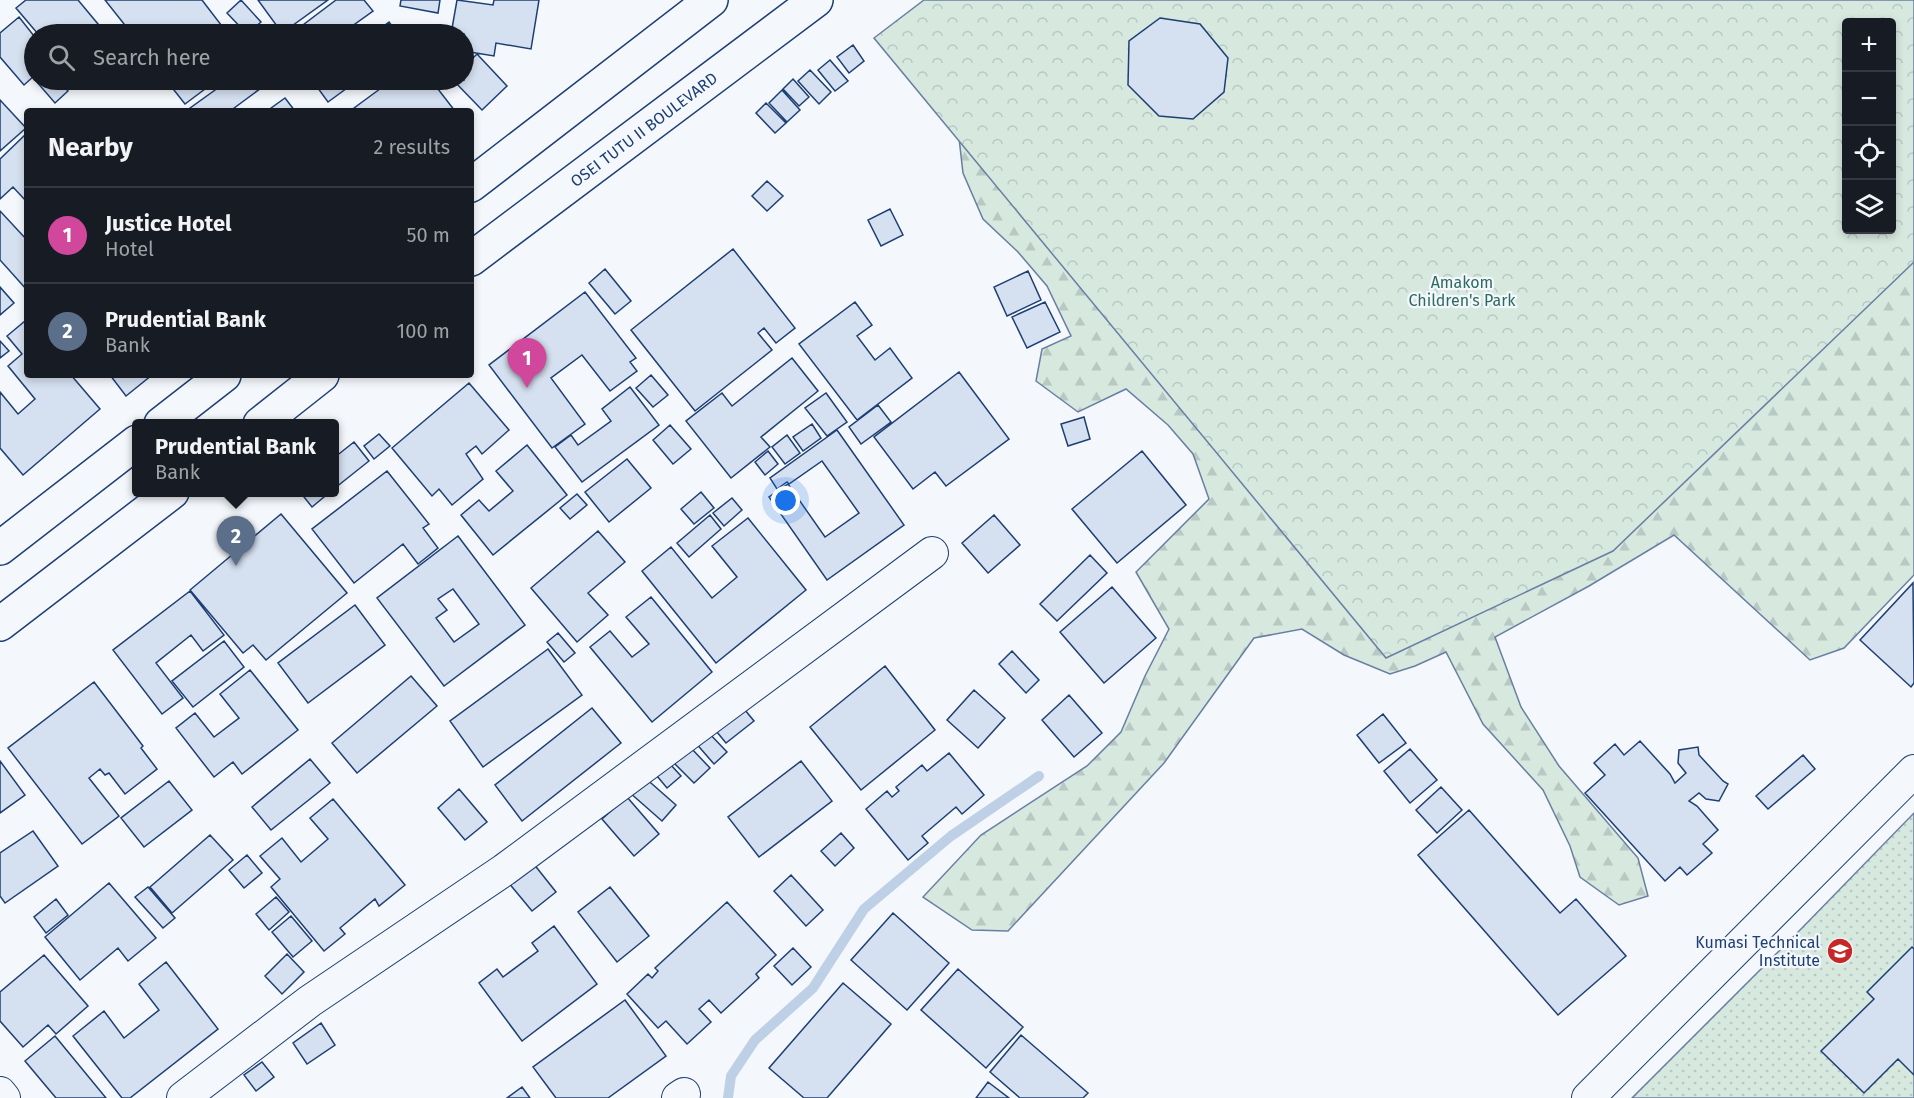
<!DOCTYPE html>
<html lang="en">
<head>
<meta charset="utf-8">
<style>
	body { margin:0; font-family:"Fira Sans",sans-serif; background:#20242c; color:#f1f3f6 }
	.controls { position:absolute; right:18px; top:18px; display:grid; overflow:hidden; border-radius:6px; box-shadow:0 3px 9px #0003 }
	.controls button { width:54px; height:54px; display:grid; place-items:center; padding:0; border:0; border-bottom:2px solid #363941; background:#171b24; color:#f1f3f6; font:30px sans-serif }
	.you { position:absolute; left:786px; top:501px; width:21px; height:21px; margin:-15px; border:4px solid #fff; border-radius:50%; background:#1a73e8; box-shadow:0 0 0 9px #1a73e833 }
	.badge { display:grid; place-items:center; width:39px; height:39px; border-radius:50%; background:#8c9099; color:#fff; font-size:20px; font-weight:700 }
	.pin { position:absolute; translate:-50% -50px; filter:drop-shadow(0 2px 3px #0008) }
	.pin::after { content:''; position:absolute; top:32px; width:21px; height:18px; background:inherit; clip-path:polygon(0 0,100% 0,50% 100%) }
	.popup { position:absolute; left:132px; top:419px; width:207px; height:78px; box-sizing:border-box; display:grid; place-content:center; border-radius:6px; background:#171b24; filter:drop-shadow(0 2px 4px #0005); font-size:20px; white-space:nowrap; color:#9ea1a6 }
	.popup b { font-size:22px; color:#f1f3f6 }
	.popup::after { content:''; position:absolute; left:50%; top:100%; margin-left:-12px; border:12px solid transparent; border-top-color:#171b24 }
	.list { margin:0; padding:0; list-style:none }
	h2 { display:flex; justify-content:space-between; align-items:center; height:78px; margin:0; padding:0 24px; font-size:26px }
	h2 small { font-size:20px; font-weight:400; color:#9ea1a6 }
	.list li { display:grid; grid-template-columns:39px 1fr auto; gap:18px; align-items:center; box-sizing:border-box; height:96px; padding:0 24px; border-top:2px solid #363941 }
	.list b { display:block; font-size:22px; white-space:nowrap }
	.list p { margin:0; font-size:20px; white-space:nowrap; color:#9ea1a6 }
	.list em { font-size:20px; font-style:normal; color:#9ea1a6 }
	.icon { flex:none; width:33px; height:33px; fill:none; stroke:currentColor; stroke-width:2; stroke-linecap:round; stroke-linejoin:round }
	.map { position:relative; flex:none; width:1914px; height:1098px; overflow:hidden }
	.search { position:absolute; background:#171b24; box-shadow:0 3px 9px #0003; left:24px; top:24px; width:450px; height:66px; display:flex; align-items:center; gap:15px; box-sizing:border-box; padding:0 21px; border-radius:33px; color:#9ea1a6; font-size:22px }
	.panel { position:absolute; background:#171b24; box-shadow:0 3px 9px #0003; left:24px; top:108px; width:450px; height:270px; border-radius:6px }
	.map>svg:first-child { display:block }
</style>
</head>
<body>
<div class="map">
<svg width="1914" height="1098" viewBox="0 0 1914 1098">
	<defs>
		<pattern id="grass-dots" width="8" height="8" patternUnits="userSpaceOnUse" patternTransform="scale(1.5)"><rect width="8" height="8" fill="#d7e8df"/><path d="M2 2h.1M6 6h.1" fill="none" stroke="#b8c8c3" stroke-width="1.8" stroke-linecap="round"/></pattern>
		<pattern id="forest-firs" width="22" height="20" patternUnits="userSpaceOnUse" patternTransform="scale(1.5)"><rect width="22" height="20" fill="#d7e8df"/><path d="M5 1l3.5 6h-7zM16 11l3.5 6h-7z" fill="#b8c8c3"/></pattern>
		<pattern id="park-crowns" width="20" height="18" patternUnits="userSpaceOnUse" patternTransform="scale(1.5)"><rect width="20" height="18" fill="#d7e8df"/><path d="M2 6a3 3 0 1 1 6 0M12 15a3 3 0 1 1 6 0" fill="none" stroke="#b8c8c3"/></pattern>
	</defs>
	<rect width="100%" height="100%" fill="#f4f7fb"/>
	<!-- grass -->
	<path fill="url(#grass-dots)" stroke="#687fa3" stroke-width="1.5" d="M 1914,813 L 1914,1098 L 1632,1098 L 1803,927 Z"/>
	<!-- forest -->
	<path fill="url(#forest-firs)" stroke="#687fa3" stroke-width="1.5" fill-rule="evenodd" d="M 1914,0 L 1914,575 L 1844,648 L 1810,660 L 1674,535 L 1589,586 L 1495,637 L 1521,707 L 1559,766 L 1638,858 L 1648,896 L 1619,905 L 1580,877 L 1570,846 L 1543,790 L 1483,724 L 1446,652 L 1415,666 L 1390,674 L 1344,655 L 1302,629 L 1254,638 L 1164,763 L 1008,931 L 972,930 L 923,897 L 981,835 L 1087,766 L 1121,732 L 1145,676 L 1169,629 L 1136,572 L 1209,499 L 1193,454 L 1168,425 L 1126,389 L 1078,412 L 1036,381 L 1042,349 L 1071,336 L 1047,286 L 1018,252 L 983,219 L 963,173 L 950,59 L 1256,208 ZM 1846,22 L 1892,22 L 1892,230 L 1846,230 Z"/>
	<!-- park -->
	<path fill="url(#park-crowns)" stroke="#687fa3" stroke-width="1.5" fill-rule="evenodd" d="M 924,0 L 1914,0 L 1914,262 L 1613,551 L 1386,658 L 874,38 ZM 1846,22 L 1892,22 L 1892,230 L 1846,230 Z"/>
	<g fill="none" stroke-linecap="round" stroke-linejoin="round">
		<!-- stream -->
		<path stroke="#bed0e5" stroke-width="10" d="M 728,1098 L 731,1076 L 755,1040 L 813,988 L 864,909 L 951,836 L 1039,776"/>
	</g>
	<!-- building -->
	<path fill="#d5e0f0" stroke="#1d3f73" stroke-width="1.5" fill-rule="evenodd" d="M 26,0 L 78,0 L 98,24 L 86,34 L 38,34 L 16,8 Z
		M 105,0 L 202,0 L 228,34 L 132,34 Z
		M 241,0 L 261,22 L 247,34 L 227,13 Z
		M 258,0 L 328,0 L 282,33 Z
		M 336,0 L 364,0 L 373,11 L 341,34 L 291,34 Z
		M 401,0 L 440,0 L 438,13 L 400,6 Z
		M 457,0 L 493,5 L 494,0 L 539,0 L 531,49 L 496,43 L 494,56 L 464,51 L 464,34 L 451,34 Z
		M 19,17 L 34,36 L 34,76 L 24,85 L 0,57 L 0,33 Z
		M 1160,18 L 1200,24 L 1228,58 L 1224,92 L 1193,119 L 1159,116 L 1128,85 L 1129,41 Z
		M 389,22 L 398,34 L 373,34 Z
		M 853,45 L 864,61 L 849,73 L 837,57 Z
		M 477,54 L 507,86 L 482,110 L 453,80 L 464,80 L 464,58 L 468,63 Z
		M 830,60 L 848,81 L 835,91 L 818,70 Z
		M 810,70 L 831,92 L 819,104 L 798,81 Z
		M 793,79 L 809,97 L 799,106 L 783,89 Z
		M 38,80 L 59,80 L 68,91 L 55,103 L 36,81 Z
		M 166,80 L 217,80 L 185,104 Z
		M 229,80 L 272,80 L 230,111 L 186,111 Z
		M 312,80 L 358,80 L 328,102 Z
		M 385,80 L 431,80 L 455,111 L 350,111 L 388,83 Z
		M 782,90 L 800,110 L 787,122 L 769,103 Z
		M 285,98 L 295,111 L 267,111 Z
		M 0,100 L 26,128 L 0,151 Z
		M 766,103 L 786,123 L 775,133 L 756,113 Z
		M 26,134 L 27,202 L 13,187 L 0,199 L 0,159 Z
		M 767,181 L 783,196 L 767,211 L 752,196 Z
		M 890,209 L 903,235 L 881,246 L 868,220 Z
		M 0,211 L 27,240 L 27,290 L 0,260 Z
		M 733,249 L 795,328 L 776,343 L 764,328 L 758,333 L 772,350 L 695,411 L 631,330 Z
		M 605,269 L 631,301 L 615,314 L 589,283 Z
		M 1028,271 L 1041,300 L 1007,316 L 994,287 Z
		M 0,287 L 14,303 L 0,315 Z
		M 585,292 L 636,358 L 630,362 L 637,371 L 610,391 L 582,355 L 551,378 L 585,424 L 552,448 L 489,365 Z
		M 855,302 L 872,325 L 857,336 L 875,360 L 890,348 L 912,378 L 857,420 L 799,344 Z
		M 1045,302 L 1060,332 L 1027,348 L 1012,317 Z
		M 25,321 L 27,323 L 27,375 L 71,375 L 100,409 L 23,475 L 0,448 L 0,392 L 18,414 L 35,399 L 8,366 L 22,354 L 7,336 Z
		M 0,341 L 9,351 L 0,358 Z
		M 792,358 L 818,391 L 761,437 L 770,447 L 731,478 L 686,421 L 722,393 L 732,406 Z
		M 959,372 L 1009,439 L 946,486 L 935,472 L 913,489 L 874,437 Z
		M 110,375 L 152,375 L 126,396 Z
		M 651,375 L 668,395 L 653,407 L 636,388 Z
		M 469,383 L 509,430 L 482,454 L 476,446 L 466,454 L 483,479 L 452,505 L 439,489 L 432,496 L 392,448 Z
		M 630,387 L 659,425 L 582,482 L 555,447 L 571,435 L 578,445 L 611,421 L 602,409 Z
		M 826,393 L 847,422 L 827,436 L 805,408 Z
		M 878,405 L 891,422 L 861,444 L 849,427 Z
		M 1084,417 L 1090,439 L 1068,446 L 1061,424 Z
		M 812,424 L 821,438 L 803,451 L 793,437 Z
		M 670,425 L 691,449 L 673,464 L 653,440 Z
		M 837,430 L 904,525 L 827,580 L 769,497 L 788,484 L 825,537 L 859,513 L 822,461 L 789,484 L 787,482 L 777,489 L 770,478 Z
		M 379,434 L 390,446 L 374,459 L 364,446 Z
		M 787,435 L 800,453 L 785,464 L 772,447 Z
		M 354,442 L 369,461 L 335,488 L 335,457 Z
		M 527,445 L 567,495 L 493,555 L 461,515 L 479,500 L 489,511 L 513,491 L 496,471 Z
		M 768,451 L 778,464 L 765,475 L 755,462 Z
		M 1142,451 L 1186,505 L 1117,563 L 1072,509 Z
		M 627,459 L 651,488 L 609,522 L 585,492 Z
		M 387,471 L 429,524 L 423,528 L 438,548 L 418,564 L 403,544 L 354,583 L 312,529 Z
		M 300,492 L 330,492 L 312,507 Z
		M 701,492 L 714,508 L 694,524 L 681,509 Z
		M 577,494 L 587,505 L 570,519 L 560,508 Z
		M 732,498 L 742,510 L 724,526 L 713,513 Z
		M 281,514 L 347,593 L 266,660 L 253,645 L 243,653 L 190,590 Z
		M 710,515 L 721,529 L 689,557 L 677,543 Z
		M 994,515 L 1020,545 L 988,573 L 962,543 Z
		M 748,518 L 806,590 L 716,663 L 642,571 L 671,547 L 712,598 L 737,577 L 712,546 Z
		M 598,531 L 625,562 L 588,593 L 608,615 L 577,642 L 531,588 Z
		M 458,536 L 525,625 L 444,686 L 377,598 ZM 453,589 L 479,624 L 454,642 L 436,618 L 447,610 L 438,599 Z
		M 1090,555 L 1107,573 L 1057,621 L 1040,604 Z
		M 1913,583 L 1914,683 L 1911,687 L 1860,640 Z
		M 1112,587 L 1156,638 L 1104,683 L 1060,632 Z
		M 190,591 L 224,635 L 203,651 L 191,635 L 156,663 L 183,698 L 162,714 L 113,650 Z
		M 651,597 L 712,672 L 652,722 L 590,647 L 610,631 L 632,657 L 649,644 L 626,617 Z
		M 355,605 L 385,645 L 308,703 L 278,663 Z
		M 558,633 L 575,653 L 564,662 L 547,642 Z
		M 224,641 L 244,667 L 193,707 L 172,681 Z
		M 548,649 L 582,695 L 483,767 L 450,721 Z
		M 1012,651 L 1039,680 L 1026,693 L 999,664 Z
		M 885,666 L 935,730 L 861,790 L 810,727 Z
		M 250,670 L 298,730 L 242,774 L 233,762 L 214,777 L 176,728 L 195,713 L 214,737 L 239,718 L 220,694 Z
		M 411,676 L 437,706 L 357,773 L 332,743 Z
		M 94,682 L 143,746 L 141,748 L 157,769 L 125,794 L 109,773 L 105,775 L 100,769 L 89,778 L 119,816 L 82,844 L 8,748 Z
		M 974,690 L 1005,718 L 978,748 L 947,720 Z
		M 1069,695 L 1102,733 L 1074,757 L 1042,720 Z
		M 740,704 L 754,721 L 726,743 L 712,726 Z
		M 592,708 L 621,743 L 522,821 L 495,785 Z
		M 1383,714 L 1406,743 L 1379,763 L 1357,735 Z
		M 706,730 L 727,752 L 714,764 L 694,741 Z
		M 1640,741 L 1670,774 L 1675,783 L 1686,773 L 1678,763 L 1679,750 L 1698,747 L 1699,755 L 1723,781 L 1728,784 L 1719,801 L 1706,799 L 1699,793 L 1689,801 L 1697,806 L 1718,830 L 1703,844 L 1712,853 L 1687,875 L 1680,867 L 1665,881 L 1585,793 L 1605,775 L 1594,763 L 1615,744 L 1624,755 Z
		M 690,747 L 710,768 L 694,783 L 674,763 Z
		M 1410,749 L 1437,780 L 1410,803 L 1384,771 Z
		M 949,753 L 984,795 L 962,814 L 956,807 L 922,836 L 928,843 L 908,860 L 866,809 L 887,791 L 892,797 L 899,791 L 896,787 L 922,765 L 927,771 Z
		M 1803,755 L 1815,769 L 1768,809 L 1756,796 Z
		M 310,759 L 330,783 L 271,830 L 252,807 Z
		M 0,761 L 25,795 L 0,813 Z
		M 801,761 L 832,801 L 759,857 L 728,817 Z
		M 670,764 L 681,776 L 667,788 L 657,776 Z
		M 643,776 L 676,805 L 662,821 L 629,792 Z
		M 169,781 L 192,810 L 144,847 L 121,818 Z
		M 1441,787 L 1462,810 L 1437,833 L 1416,810 Z
		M 459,789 L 487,822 L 465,840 L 438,808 Z
		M 627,797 L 659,834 L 634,856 L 602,819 Z
		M 333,799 L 405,885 L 379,906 L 375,899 L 340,928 L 345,934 L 324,951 L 271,887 L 280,879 L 260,856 L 282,838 L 301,862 L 328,839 L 310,818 Z
		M 1469,810 L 1560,913 L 1576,899 L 1626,956 L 1558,1015 L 1418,855 Z
		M 33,831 L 58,866 L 5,903 L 0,896 L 0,853 Z
		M 841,833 L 854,848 L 835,866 L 821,851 Z
		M 210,835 L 233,860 L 172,913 L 150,887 Z
		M 247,855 L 262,873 L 244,888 L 229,870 Z
		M 533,863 L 556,892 L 532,911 L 508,882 Z
		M 791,875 L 823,910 L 806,926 L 774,891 Z
		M 109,883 L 156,938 L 128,961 L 118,948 L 80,980 L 45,937 Z
		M 148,887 L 175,918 L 163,928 L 135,897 Z
		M 610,887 L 649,936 L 617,962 L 578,912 Z
		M 276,897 L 289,912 L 269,930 L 256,914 Z
		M 56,899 L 68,915 L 46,933 L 34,917 Z
		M 727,902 L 776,955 L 756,974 L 759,978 L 721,1013 L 709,1000 L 699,1009 L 711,1022 L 687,1044 L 666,1021 L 658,1028 L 627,994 L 648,974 L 652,978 L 658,971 L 655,968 Z
		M 893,913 L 949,963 L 907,1010 L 851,960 Z
		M 291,916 L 312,941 L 293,957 L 272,932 Z
		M 554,926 L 597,984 L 522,1041 L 479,983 L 497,969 L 503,977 L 538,951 L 532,943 Z
		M 1912,947 L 1914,949 L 1914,1075 L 1898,1059 L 1864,1093 L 1821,1051 L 1874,999 L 1867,992 Z
		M 793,948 L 811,967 L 792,985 L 774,966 Z
		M 287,954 L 304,972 L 282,994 L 265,976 Z
		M 44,955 L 88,1006 L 56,1034 L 48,1025 L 23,1047 L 0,1021 L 0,992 Z
		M 166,962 L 218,1029 L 130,1098 L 122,1098 L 73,1036 L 104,1011 L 124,1038 L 159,1010 L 139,984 Z
		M 958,969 L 1023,1027 L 986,1068 L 921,1010 Z
		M 843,983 L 891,1024 L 827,1098 L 804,1098 L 769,1068 Z
		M 625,1000 L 666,1056 L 608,1098 L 556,1098 L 533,1067 Z
		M 321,1023 L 335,1045 L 307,1064 L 293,1043 Z
		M 1021,1035 L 1088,1093 L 1083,1098 L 1020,1098 L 990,1072 Z
		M 55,1036 L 106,1098 L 56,1098 L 25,1061 Z
		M 262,1062 L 274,1077 L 256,1091 L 244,1075 Z
		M 988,1082 L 1009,1098 L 976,1098 Z
		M 522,1087 L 530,1098 L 507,1098 Z"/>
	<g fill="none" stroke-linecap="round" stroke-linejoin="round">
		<!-- minor casing -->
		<g stroke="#1d3f73" stroke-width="34">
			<path id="minor" d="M 0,1093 L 4,1098
				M 183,1098 L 310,1001 L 504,870 L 932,553
				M 678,1098 L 684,1094
				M 1588,1098 L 1914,771"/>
		</g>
		<!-- secondary casing -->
		<g stroke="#1d3f73" stroke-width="36">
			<g id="secondary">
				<path d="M 471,185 L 711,0"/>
				<path id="s1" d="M 471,259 L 816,0"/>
				<path d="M 161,424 L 224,375"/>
				<path d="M 260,424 L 322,375"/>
				<path d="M 0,548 L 137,442"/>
				<path d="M 0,624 L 172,492"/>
			</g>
		</g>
		<!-- minor -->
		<use href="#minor" stroke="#f4f7fb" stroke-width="32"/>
		<!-- secondary -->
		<use href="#secondary" stroke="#f4f7fb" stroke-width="33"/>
	</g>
	<!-- icons -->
	<defs>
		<g id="school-disc" transform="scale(1.35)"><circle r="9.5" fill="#c62828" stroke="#f4f7fb"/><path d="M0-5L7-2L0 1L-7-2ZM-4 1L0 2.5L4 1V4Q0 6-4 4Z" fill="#fff"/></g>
	</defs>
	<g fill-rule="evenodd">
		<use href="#school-disc" x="1840" y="951"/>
	</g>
	<g text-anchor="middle" stroke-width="4.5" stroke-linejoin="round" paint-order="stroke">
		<!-- street labels -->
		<g font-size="16" fill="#1d3f73" stroke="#f4f7fb">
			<text dy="6" stroke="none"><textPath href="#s1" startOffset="216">OSEI TUTU II BOULEVARD</textPath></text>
		</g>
		<!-- park labels -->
		<g font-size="16" fill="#2c6c60" stroke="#f4f7fb">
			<text x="1462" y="288">Amakom<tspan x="1462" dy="18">Children's Park</tspan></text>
		</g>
		<!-- poi labels -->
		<g font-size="16" fill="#1d3f73" stroke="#f4f7fb" text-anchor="end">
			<text x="1820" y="948">Kumasi Technical<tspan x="1820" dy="18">Institute</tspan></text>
		</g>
	</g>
</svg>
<div class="controls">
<button>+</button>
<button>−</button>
<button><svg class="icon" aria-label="locate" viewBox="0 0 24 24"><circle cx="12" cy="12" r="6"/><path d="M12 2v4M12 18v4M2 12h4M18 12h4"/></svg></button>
<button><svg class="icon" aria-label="layers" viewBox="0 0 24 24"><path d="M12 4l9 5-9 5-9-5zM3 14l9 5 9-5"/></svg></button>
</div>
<div class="you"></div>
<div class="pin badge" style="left:527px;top:388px;background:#d1479c">1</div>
<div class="pin badge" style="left:236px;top:566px;background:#5c6f8a">2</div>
<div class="popup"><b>Prudential Bank</b>Bank</div>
<div class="search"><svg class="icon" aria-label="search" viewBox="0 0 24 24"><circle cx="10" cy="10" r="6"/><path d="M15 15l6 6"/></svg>Search here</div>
<section class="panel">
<h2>Nearby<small>2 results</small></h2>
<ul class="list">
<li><span class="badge" style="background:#d1479c">1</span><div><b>Justice Hotel</b><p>Hotel</p></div><em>50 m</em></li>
<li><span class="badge" style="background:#5c6f8a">2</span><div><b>Prudential Bank</b><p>Bank</p></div><em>100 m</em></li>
</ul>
</section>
</div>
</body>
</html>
